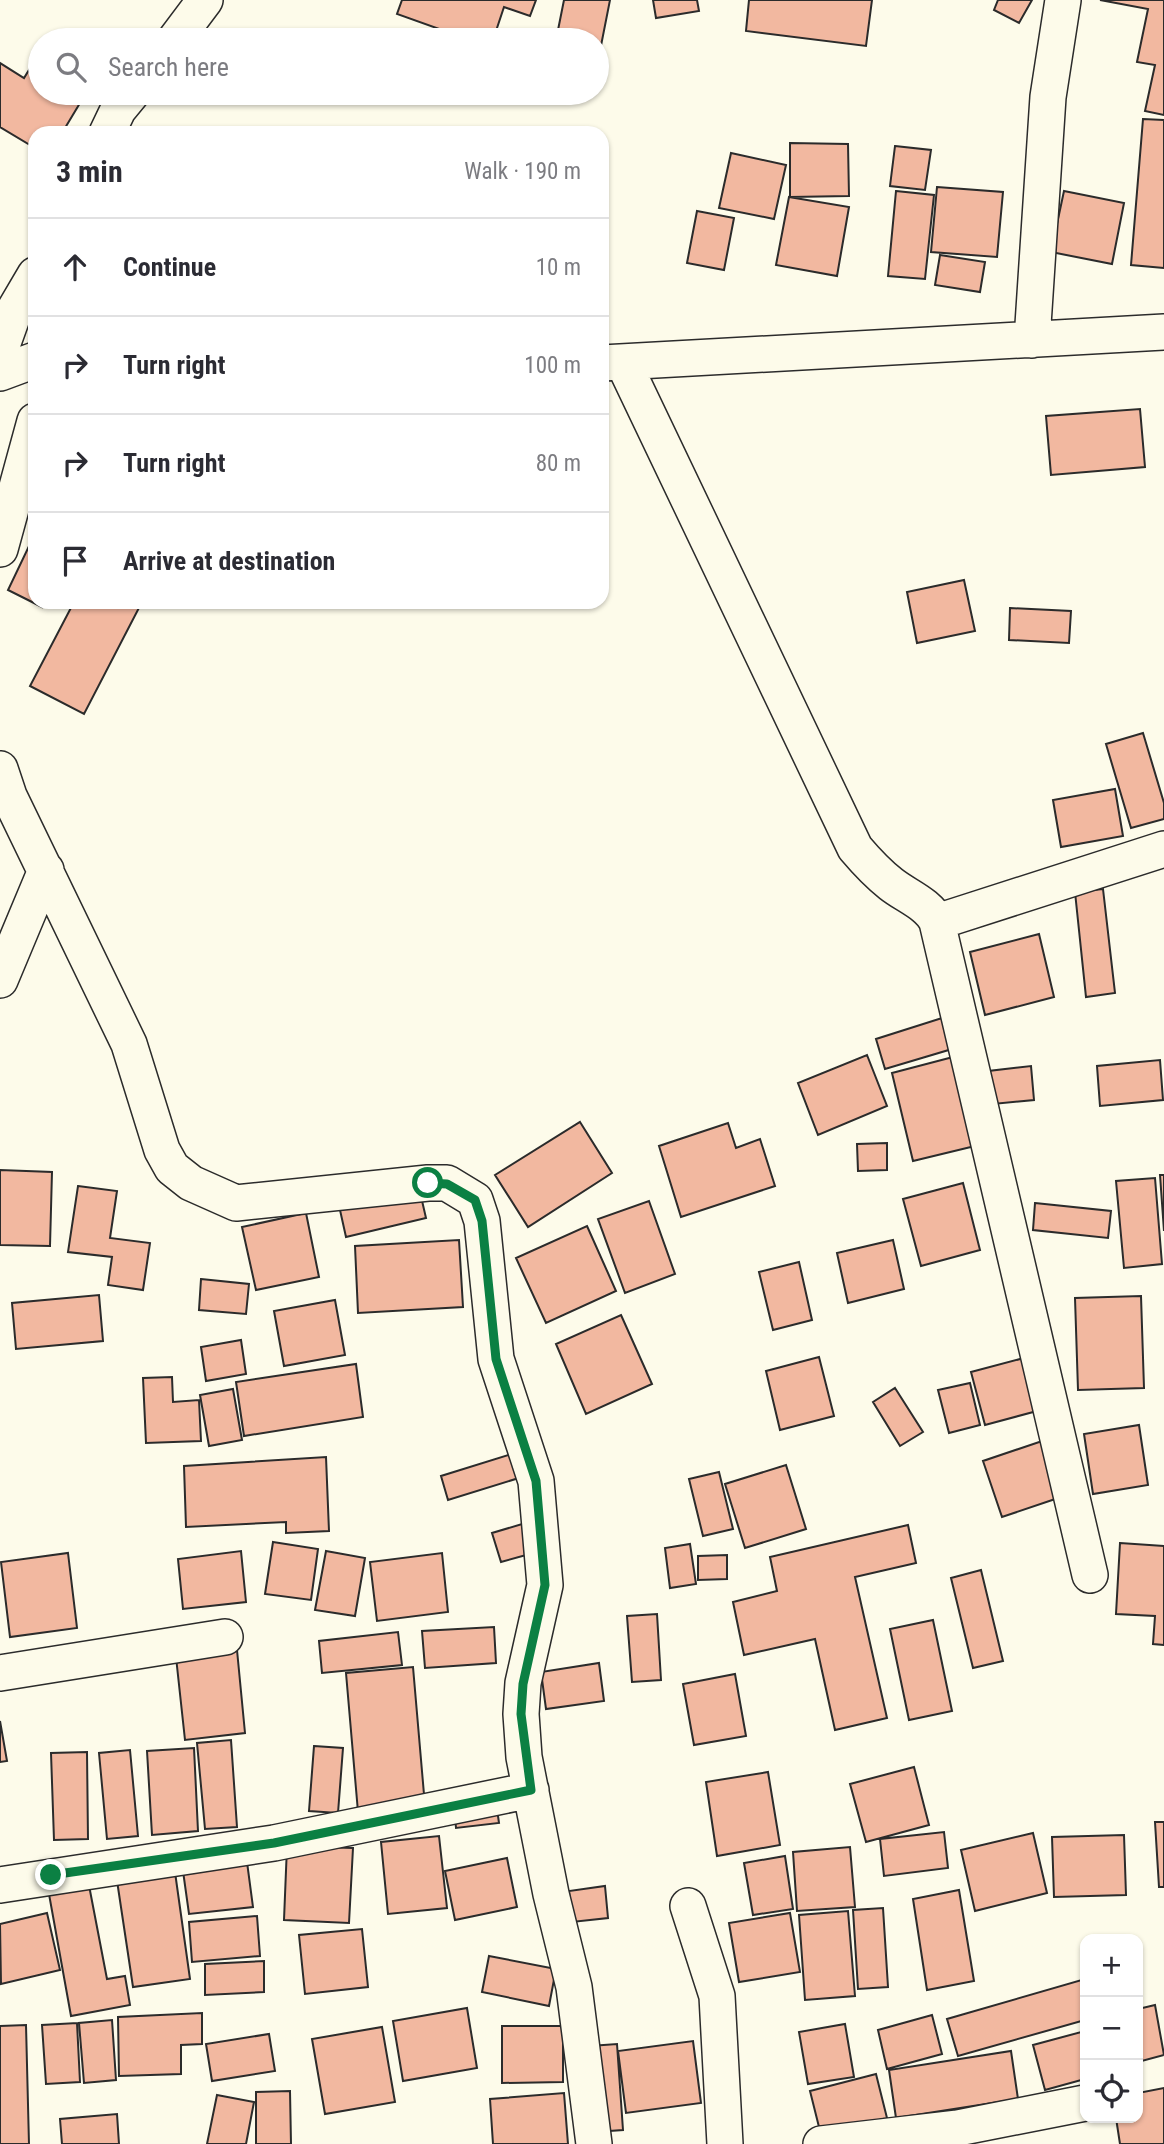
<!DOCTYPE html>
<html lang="en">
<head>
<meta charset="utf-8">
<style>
	body { margin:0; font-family:"Roboto Condensed",sans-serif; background:#f2f2f3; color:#2b2b33 }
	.controls { position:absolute; right:21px; bottom:21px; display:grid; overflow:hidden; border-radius:14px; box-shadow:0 2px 5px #0004 }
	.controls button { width:63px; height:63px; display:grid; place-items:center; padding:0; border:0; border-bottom:2px solid #e1e1e2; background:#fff; color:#2b2b33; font:35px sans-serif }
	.stop { position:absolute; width:21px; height:21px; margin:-16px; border:5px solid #0b8043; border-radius:50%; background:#fff }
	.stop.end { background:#0b8043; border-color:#fff; box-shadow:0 2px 7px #0008 }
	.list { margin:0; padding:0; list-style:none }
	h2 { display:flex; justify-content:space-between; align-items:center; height:91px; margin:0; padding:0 28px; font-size:30px }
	h2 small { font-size:23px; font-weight:400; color:#7c7c81 }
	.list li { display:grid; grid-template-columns:46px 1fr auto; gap:21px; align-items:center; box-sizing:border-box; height:98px; padding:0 28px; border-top:2px solid #e1e1e2 }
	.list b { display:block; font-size:26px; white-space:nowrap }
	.list em { font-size:23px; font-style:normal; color:#7c7c81 }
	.icon { flex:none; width:38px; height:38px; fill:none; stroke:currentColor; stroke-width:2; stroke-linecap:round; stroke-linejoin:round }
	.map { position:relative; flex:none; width:1164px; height:2144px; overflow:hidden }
	.search { position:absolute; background:#fff; box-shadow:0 2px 5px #0004; left:28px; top:28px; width:581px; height:77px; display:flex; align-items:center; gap:18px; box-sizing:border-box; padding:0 24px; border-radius:38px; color:#7c7c81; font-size:26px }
	.panel { position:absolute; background:#fff; box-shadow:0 2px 5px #0004; left:28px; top:126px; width:581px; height:483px; border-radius:21px }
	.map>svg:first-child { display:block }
</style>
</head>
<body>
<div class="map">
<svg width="1164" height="2144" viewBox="0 0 1164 2144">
	<rect width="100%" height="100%" fill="#fdfbea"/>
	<!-- building -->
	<path fill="#f2b8a0" stroke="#2b2b2b" stroke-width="2" d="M 402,0 L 536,0 L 530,16 L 504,7 L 493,40 L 470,40 L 397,14 Z
		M 564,0 L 610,0 L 597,66 L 597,40 L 556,40 Z
		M 653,0 L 697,0 L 699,11 L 656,18 Z
		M 749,0 L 872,0 L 866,46 L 746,31 Z
		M 998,0 L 1032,0 L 1019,23 L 994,10 Z
		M 1100,0 L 1164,0 L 1164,115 L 1145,111 L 1155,65 L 1137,62 L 1148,9 Z
		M 40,52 L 40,93 L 86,93 L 62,133 L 35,133 L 35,148 L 0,127 L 0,63 L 24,78 Z
		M 1143,119 L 1164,120 L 1164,268 L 1131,265 Z
		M 790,143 L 848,144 L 849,196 L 790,197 Z
		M 895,146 L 931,150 L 925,190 L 890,186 Z
		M 731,153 L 786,165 L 774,219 L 719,208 Z
		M 937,187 L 1003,192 L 997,257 L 931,252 Z
		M 896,191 L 934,195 L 925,279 L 888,276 Z
		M 1064,191 L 1124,203 L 1112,264 L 1051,252 Z
		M 789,197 L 849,207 L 837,276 L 776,265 Z
		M 697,211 L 734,218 L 724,270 L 687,263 Z
		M 940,255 L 985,262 L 980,292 L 935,285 Z
		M 1140,409 L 1145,467 L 1051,475 L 1046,416 Z
		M 30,544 L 35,546 L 35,602 L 44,602 L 42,607 L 8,590 Z
		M 964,580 L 975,631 L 917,643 L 907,592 Z
		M 74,602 L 142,602 L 84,714 L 30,686 Z
		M 1010,608 L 1071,611 L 1069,643 L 1009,640 Z
		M 1143,733 L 1164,803 L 1164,819 L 1131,828 L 1106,744 Z
		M 1115,789 L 1123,836 L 1061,847 L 1053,800 Z
		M 1103,889 L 1115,993 L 1086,997 L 1075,892 Z
		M 1039,934 L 1054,997 L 985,1015 L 970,952 Z
		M 942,1018 L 952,1049 L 885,1069 L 876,1039 Z
		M 867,1055 L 887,1106 L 818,1135 L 798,1083 Z
		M 953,1057 L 975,1146 L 913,1161 L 892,1073 Z
		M 1160,1060 L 1163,1100 L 1100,1106 L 1097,1066 Z
		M 1031,1066 L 1034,1100 L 983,1105 L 980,1072 Z
		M 580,1122 L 612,1173 L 528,1227 L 495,1175 Z
		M 728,1123 L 736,1148 L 760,1139 L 775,1186 L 681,1217 L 659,1146 Z
		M 887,1143 L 887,1170 L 858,1171 L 857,1144 Z
		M 0,1170 L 52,1172 L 50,1246 L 0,1245 Z
		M 1160,1175 L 1164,1175 L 1164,1231 Z
		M 1155,1178 L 1162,1264 L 1124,1268 L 1116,1181 Z
		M 963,1183 L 980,1250 L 921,1266 L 903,1199 Z
		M 78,1186 L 117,1191 L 110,1238 L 150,1243 L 143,1290 L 108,1285 L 112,1257 L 68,1252 Z
		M 420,1192 L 426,1218 L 346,1237 L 340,1210 Z
		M 649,1201 L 675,1274 L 625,1293 L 598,1219 Z
		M 1035,1203 L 1111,1211 L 1108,1238 L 1033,1230 Z
		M 306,1213 L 319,1277 L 256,1290 L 242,1227 Z
		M 587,1226 L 616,1291 L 546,1323 L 516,1258 Z
		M 459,1240 L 463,1307 L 358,1313 L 355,1246 Z
		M 893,1240 L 904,1289 L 848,1303 L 837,1253 Z
		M 799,1262 L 812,1320 L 773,1330 L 759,1272 Z
		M 201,1279 L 249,1284 L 246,1314 L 199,1310 Z
		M 99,1295 L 103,1341 L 16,1349 L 12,1303 Z
		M 1141,1296 L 1144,1388 L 1078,1390 L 1075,1298 Z
		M 335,1300 L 345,1355 L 284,1366 L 274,1311 Z
		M 621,1315 L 652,1384 L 586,1414 L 556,1344 Z
		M 241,1340 L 246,1374 L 206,1381 L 201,1347 Z
		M 819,1357 L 834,1416 L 780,1430 L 766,1371 Z
		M 1024,1358 L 1037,1411 L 985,1425 L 971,1372 Z
		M 356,1364 L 363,1417 L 244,1436 L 236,1382 Z
		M 172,1377 L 173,1402 L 199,1400 L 201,1441 L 146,1443 L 143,1378 Z
		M 970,1383 L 980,1425 L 949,1433 L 938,1390 Z
		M 895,1388 L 923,1432 L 900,1446 L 873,1402 Z
		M 233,1389 L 242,1440 L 209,1446 L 200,1395 Z
		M 1139,1425 L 1148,1485 L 1093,1494 L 1084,1434 Z
		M 1048,1439 L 1067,1495 L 1002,1517 L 983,1461 Z
		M 515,1453 L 522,1477 L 448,1500 L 441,1476 Z
		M 326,1457 L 329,1531 L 286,1533 L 286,1522 L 186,1527 L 184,1466 Z
		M 786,1465 L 806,1529 L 745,1548 L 725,1484 Z
		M 719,1472 L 733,1529 L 703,1536 L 689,1479 Z
		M 529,1522 L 537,1552 L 501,1562 L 492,1533 Z
		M 908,1525 L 916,1563 L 855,1577 L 887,1718 L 835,1730 L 815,1639 L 744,1655 L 733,1602 L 777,1591 L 770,1557 Z
		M 273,1542 L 318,1549 L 311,1600 L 265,1594 Z
		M 1120,1543 L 1164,1546 L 1164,1645 L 1153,1644 L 1155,1616 L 1116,1614 Z
		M 690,1544 L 696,1584 L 670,1588 L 665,1548 Z
		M 241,1551 L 246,1602 L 183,1609 L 178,1559 Z
		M 326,1551 L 365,1558 L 355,1616 L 315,1610 Z
		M 68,1553 L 77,1628 L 10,1637 L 1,1562 Z
		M 442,1553 L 448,1612 L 377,1621 L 370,1562 Z
		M 727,1555 L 727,1579 L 698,1580 L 698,1556 Z
		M 981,1570 L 1003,1661 L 973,1668 L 951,1578 Z
		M 657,1614 L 661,1680 L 632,1682 L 627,1616 Z
		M 933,1620 L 952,1711 L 909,1720 L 890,1629 Z
		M 494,1627 L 496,1663 L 425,1668 L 422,1631 Z
		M 398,1632 L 402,1665 L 322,1673 L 319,1641 Z
		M 237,1650 L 245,1733 L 185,1740 L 176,1657 Z
		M 599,1663 L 604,1701 L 546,1709 L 541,1672 Z
		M 413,1667 L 425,1806 L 358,1812 L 346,1673 Z
		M 735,1674 L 746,1736 L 694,1745 L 683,1684 Z
		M 0,1721 L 7,1761 L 0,1762 Z
		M 231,1740 L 237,1827 L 205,1829 L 197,1743 Z
		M 314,1746 L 343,1748 L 338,1813 L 309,1811 Z
		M 194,1748 L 198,1831 L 152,1835 L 147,1751 Z
		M 130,1750 L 138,1836 L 107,1839 L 99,1753 Z
		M 87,1752 L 88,1839 L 54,1840 L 51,1753 Z
		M 914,1767 L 929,1825 L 866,1842 L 850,1784 Z
		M 768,1772 L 780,1845 L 717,1856 L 706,1782 Z
		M 496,1802 L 499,1823 L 456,1828 L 454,1807 Z
		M 1155,1822 L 1164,1822 L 1164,1887 L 1159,1887 Z
		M 944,1832 L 948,1868 L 884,1876 L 880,1839 Z
		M 1033,1833 L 1047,1893 L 975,1911 L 961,1850 Z
		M 1124,1835 L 1126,1895 L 1054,1897 L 1052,1837 Z
		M 439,1836 L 447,1908 L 388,1914 L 381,1842 Z
		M 287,1846 L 353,1848 L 349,1923 L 284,1920 Z
		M 850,1847 L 855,1907 L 797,1911 L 793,1852 Z
		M 785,1856 L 793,1909 L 753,1915 L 744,1863 Z
		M 507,1858 L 517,1907 L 455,1920 L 445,1871 Z
		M 247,1862 L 253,1907 L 189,1914 L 183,1871 Z
		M 174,1865 L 190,1979 L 133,1987 L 116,1874 Z
		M 87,1875 L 107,1979 L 125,1976 L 130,2005 L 71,2016 L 47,1883 Z
		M 605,1886 L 608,1918 L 572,1922 L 569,1891 Z
		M 959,1890 L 974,1981 L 927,1990 L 913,1899 Z
		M 883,1908 L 888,1987 L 858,1989 L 853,1910 Z
		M 848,1911 L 855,1996 L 805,2000 L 799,1915 Z
		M 47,1913 L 60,1970 L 1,1984 L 0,1924 Z
		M 790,1913 L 800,1972 L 739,1982 L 729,1923 Z
		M 257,1916 L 260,1956 L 192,1962 L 189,1922 Z
		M 362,1929 L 368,1987 L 305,1994 L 299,1935 Z
		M 489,1956 L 556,1969 L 549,2006 L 482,1992 Z
		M 264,1961 L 264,1992 L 205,1995 L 205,1964 Z
		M 1085,1979 L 1085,2020 L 958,2056 L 947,2019 Z
		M 1155,2005 L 1164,2055 L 1138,2062 L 1138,2009 Z
		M 467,2008 L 477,2068 L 403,2081 L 393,2021 Z
		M 202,2013 L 202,2044 L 181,2045 L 181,2074 L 119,2076 L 118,2017 Z
		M 932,2015 L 942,2054 L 887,2069 L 878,2030 Z
		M 112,2020 L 116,2080 L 84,2083 L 79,2023 Z
		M 77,2023 L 80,2082 L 46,2084 L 42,2025 Z
		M 845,2024 L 854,2077 L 808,2084 L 799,2032 Z
		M 26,2025 L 29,2144 L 0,2144 L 0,2026 Z
		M 502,2026 L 563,2026 L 563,2082 L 502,2083 Z
		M 382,2027 L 395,2102 L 325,2114 L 312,2039 Z
		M 1085,2031 L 1085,2079 L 1045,2090 L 1033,2045 Z
		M 269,2034 L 275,2071 L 212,2081 L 206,2044 Z
		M 693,2041 L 701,2103 L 626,2113 L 618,2051 Z
		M 617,2044 L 623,2130 L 595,2132 L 590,2046 Z
		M 1011,2051 L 1018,2099 L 896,2118 L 889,2070 Z
		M 876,2074 L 887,2118 L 821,2135 L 810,2091 Z
		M 1164,2088 L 1164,2144 L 1120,2144 L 1116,2118 L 1138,2118 L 1138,2093 Z
		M 290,2091 L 291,2144 L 256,2144 L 256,2092 Z
		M 564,2093 L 568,2144 L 493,2144 L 490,2099 Z
		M 217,2095 L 254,2102 L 246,2144 L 207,2144 Z
		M 117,2114 L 119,2144 L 62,2144 L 60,2119 Z"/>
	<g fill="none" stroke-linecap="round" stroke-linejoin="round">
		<!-- minor casing -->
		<g stroke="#2b2b2b" stroke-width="38">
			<path id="minor" d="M 175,40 L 205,0
				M 107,133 L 118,110 L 132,93
				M 1032,340 L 1048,97 L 1063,0
				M 0,351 L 15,309 L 35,275
				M 602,363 L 1164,332
				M 624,364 L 855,848 C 866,861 877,873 891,884 C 906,896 929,904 937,922 L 1164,849
				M 0,373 L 35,360
				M 0,549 L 35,421
				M 0,769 L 9,796 L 129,1044 L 162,1150 L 172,1168 L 191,1183 L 236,1203 L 428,1183 L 447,1183 L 475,1200 L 482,1221 L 496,1359 L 536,1481 L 545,1585 L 523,1683 L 521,1714 L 524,1757 L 551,1894 L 574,1987 L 594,2144
				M 937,922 L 1090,1575
				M 0,980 L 46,870
				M 0,1673 L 225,1637
				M 0,1885 L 274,1843 L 531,1790
				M 688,1906 L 717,1996 L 725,2144
				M 821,2144 L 958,2128 L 1085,2103"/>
		</g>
		<!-- minor -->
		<use href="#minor" stroke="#fdfbea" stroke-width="35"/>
	</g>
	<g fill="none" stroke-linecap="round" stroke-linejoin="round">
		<!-- route -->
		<path stroke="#0b8043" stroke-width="9" d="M 51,1875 L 274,1843 L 531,1790 L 521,1714 L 523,1684 L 545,1585 L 536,1481 L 496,1359 L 482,1221 L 475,1200 L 447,1184 L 428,1183"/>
	</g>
</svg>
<div class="controls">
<button>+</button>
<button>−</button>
<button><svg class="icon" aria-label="locate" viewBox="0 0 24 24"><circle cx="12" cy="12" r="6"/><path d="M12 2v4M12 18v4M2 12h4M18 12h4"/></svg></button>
</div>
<div class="stop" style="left:428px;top:1183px"></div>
<div class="stop end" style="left:51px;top:1875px"></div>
<div class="search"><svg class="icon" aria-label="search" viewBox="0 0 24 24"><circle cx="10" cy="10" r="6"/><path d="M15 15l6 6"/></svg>Search here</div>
<section class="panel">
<h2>3 min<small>Walk · 190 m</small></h2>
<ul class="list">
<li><svg class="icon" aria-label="ahead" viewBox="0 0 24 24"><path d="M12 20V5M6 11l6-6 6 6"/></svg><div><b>Continue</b></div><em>10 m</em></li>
<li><svg class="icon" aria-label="right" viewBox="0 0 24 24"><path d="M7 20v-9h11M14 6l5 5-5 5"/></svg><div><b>Turn right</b></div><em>100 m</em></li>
<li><svg class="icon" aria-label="right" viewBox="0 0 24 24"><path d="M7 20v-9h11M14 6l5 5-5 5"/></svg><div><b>Turn right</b></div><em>80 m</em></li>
<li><svg class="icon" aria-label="arrive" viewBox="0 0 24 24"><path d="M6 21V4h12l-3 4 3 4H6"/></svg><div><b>Arrive at destination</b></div></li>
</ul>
</section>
</div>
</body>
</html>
